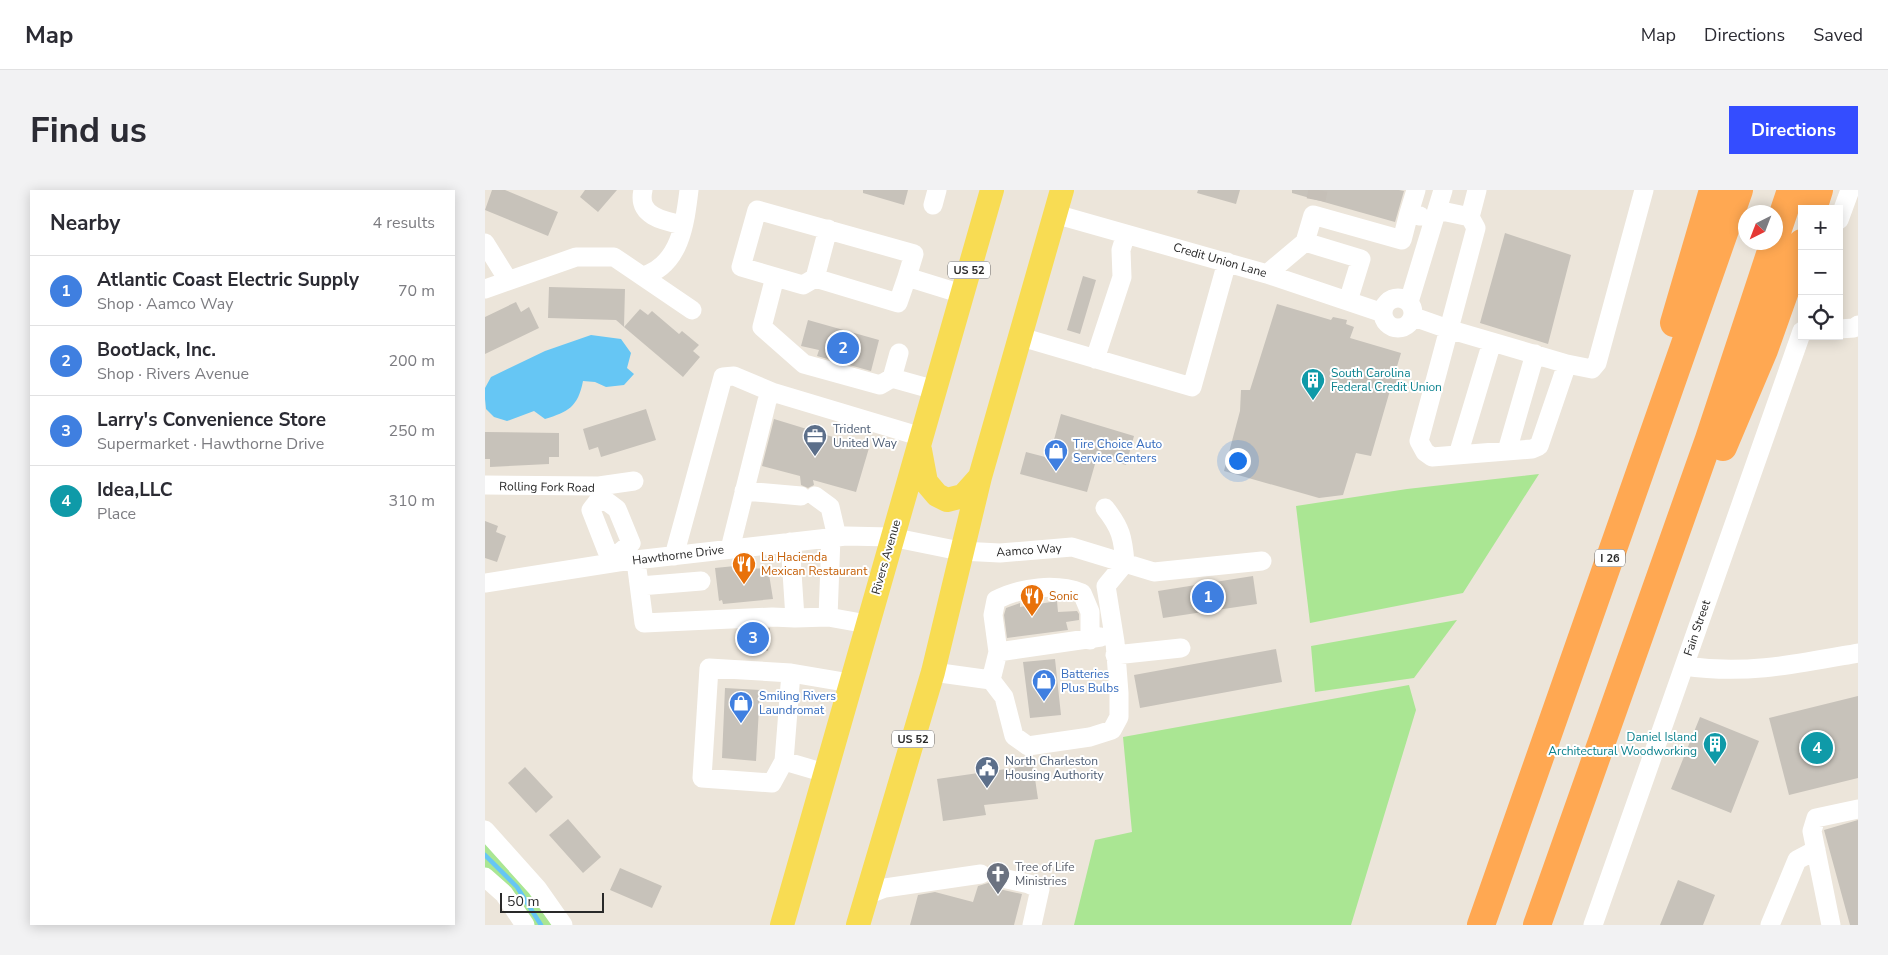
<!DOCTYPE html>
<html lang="en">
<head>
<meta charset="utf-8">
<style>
	body { margin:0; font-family:"Nunito Sans",sans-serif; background:#f2f2f3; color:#2b2b33 }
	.controls { position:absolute; right:15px; top:15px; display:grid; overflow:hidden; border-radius:0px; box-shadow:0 2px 12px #0003 }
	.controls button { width:45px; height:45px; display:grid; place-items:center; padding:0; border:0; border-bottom:1px solid #e1e1e2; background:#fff; color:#2b2b33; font:25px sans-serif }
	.compass { position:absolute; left:1253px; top:15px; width:45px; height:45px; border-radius:50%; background:#fff; box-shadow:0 2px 12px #0003; rotate:222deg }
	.scale { position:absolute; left:15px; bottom:12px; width:104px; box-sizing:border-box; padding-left:5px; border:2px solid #292929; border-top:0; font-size:14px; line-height:18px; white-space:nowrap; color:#292929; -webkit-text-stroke:4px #fff; paint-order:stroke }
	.you { position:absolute; left:752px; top:270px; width:18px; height:18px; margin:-12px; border:4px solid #fff; border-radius:50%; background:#1a73e8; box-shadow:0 0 0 8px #1a73e833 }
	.badge { display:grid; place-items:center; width:32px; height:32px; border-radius:50%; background:#344dff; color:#fff; font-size:16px; font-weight:700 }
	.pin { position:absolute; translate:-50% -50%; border:2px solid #fff; box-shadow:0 1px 5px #0006 }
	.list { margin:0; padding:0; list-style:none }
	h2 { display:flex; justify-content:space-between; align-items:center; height:65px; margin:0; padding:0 20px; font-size:21px }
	h2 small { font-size:16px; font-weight:400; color:#7c7c81 }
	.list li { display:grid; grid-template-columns:32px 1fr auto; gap:15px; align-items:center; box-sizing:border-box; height:70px; padding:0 20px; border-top:1px solid #e1e1e2 }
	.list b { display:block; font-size:19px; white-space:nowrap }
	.list p { margin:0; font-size:16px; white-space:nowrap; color:#7c7c81 }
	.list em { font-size:16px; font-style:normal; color:#7c7c81 }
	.icon { flex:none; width:28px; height:28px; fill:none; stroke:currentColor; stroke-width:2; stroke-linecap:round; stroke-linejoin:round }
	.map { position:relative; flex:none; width:1373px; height:735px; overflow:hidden; border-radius:0px }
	header { display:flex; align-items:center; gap:30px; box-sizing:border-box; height:70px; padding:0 25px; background:#fff; border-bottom:1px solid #e1e1e2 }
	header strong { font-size:24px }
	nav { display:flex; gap:28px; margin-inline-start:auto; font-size:18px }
	.intro { display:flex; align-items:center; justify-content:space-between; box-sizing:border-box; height:120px; padding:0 30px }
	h1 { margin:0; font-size:35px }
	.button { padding:12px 22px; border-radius:0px; background:#344dff; color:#fff; font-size:18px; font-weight:700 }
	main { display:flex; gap:30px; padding:0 30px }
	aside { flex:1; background:#fff; border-radius:0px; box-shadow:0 2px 12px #0003 }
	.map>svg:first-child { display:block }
</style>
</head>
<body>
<header>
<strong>Map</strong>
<nav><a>Map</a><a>Directions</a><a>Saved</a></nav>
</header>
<div class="intro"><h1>Find us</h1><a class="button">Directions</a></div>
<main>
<aside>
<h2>Nearby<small>4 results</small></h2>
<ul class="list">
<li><span class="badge" style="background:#3f7fe0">1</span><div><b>Atlantic Coast Electric Supply</b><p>Shop · Aamco Way</p></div><em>70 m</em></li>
<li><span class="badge" style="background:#3f7fe0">2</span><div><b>BootJack, Inc.</b><p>Shop · Rivers Avenue</p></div><em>200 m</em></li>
<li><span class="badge" style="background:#3f7fe0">3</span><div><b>Larry's Convenience Store</b><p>Supermarket · Hawthorne Drive</p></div><em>250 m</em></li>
<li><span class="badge" style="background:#0f9aa8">4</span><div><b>Idea,LLC</b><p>Place</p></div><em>310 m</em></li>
</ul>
</aside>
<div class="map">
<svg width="1373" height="735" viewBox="0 0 1373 735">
	<rect width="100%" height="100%" fill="#ece5da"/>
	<!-- green -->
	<path fill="#aae693" d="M 1054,284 L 978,403 L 825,433 L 811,316 L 922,299 Z
		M 972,430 L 929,488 L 830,502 L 826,456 Z
		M 924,495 L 931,520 L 866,735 L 589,735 L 610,650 L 647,642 L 638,547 Z
		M 0,650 L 43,697 L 67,735 L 46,735 L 0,679 Z"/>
	<!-- water -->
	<path fill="#66c6f4" d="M 106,145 L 136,149 L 146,163 L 142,178 L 149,184 L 139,195 L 121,197 L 110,192 L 98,191 C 93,217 83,222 60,229 L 49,221 L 22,231 L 9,227 L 1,219 L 0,209 L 0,198 L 6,187 L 60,161 Z"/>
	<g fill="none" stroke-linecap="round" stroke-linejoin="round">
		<!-- stream -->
		<path stroke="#66c6f4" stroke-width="4.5" d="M 0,665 L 32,697 L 56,735"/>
	</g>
	<!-- building -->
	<path fill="#c7c2ba" d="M 7,0 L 20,0 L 73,22 L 63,46 L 0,20 Z
		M 100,0 L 132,0 L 113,22 L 95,7 Z
		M 378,0 L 423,0 L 419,15 L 378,3 Z
		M 713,0 L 755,0 L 751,14 L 712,3 Z
		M 807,0 L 914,0 L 919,1 L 910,32 L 807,3 Z
		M 1020,43 L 1086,65 L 1063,154 L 995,133 Z
		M 598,86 L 611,90 L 595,144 L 582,140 Z
		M 64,97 L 140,99 L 139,137 L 131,130 L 63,128 Z
		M 31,112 L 36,122 L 44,117 L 54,138 L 0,164 L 0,127 Z
		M 792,114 L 846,130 L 848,127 L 862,130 L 861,134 L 869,137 L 865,148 L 916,163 L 910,183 L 916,184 L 912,199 L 906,197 L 886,266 L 871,263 L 858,305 L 834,308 L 739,281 L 755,221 L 756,200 L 765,200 Z
		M 155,119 L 163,125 L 167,121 L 194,144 L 197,141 L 214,155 L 208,161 L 215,167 L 198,187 L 139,137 Z
		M 323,130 L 394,150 L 386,181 L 332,166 L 334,160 L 316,156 Z
		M 161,219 L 171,250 L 116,267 L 113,257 L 104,260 L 98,239 Z
		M 576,224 L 649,246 L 641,275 L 612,267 L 602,302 L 535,284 L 541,262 L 564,268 Z
		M 289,229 L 384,258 L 371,302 L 328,290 L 329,295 L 323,298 L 316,295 L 315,286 L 277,276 Z
		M 0,242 L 74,243 L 74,267 L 64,267 L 64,274 L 5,277 L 5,269 L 0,269 Z
		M 0,331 L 13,336 L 11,342 L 21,346 L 12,372 L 0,368 Z
		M 260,375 L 260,379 L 283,378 L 288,409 L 238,414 L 237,410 L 234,411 L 230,378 Z
		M 768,386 L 772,414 L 678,428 L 673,401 Z
		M 572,411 L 573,422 L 592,421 L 594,424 L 594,430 L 581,432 L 583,440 L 522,448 L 519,425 L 521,418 L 535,413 L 535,417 Z
		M 285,438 L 283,461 L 258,460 L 259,456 L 252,455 L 252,441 Z
		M 791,459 L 797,492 L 655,518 L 649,485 Z
		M 570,469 L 576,525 L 545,528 L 538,472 Z
		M 240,498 L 275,500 L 271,571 L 237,568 Z
		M 1373,506 L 1373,588 L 1304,605 L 1284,528 Z
		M 1215,527 L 1274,551 L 1246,623 L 1186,599 Z
		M 548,575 L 553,609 L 499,615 L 501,625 L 458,631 L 452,589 Z
		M 40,577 L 68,607 L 51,623 L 23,593 Z
		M 83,629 L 116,667 L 98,683 L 64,645 Z
		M 1373,630 L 1373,735 L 1365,735 L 1339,640 Z
		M 135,678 L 177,696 L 167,718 L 125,700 Z
		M 506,689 L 509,696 L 514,699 L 537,704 L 529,735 L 425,735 L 433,705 L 450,702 L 488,712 L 493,696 L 503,693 Z
		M 1193,690 L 1230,705 L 1218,735 L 1175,735 Z"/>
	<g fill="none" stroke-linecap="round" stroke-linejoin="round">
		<!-- minor-tunnel -->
		<path stroke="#c5bfb7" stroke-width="19" stroke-dasharray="19 9" stroke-linecap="butt" d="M 831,10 L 833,0"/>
		<!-- minor -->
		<path stroke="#fff" stroke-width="19" d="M 158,0 C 152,26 178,31 198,35
			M 931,0 L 924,23 L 935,26
			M 992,0 L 985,27 L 991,38 L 934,251 L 940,262 L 947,267 L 1047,259 L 1054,256 L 1082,174 L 1107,179 L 1112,173 L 1159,0
			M 448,15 L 452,0
			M 952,20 L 985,27
			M 570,24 L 782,84 L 898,123
			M 1354,30 L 1365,0
			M 820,52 L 828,25 L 917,50 L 924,23
			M 0,53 L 23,90
			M 782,84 L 820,52 L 876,69 L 863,111
			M 158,86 C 195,75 200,34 204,0
			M 290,87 L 277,137 L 319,174 L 395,195 L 407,188 L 414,163
			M 422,87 L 413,113 L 330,88 L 318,95 L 256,77 L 272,20 L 429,64 L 422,87 L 477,104
			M 330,88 L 343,39
			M 0,99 L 91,67 L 129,67 L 207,120
			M898 123a15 15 0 1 1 30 0a15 15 0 1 1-30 0Z
			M 924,112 L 958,0
			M 929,127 L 963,139 L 1082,174
			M 1354,139 L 1369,138 L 1373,135
			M 536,147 L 707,197 L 742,72
			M 610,169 L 637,87 L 636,60 L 641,44
			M 407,188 L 450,200
			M 1022,261 L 1050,164
			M 973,265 L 1007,152
			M 0,295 L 114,296 L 149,291
			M 114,296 L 116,307 L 106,320 L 122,361 L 132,365
			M 259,301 L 316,306
			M 330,306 L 345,317 L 352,347
			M 116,307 L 132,319 L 146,353 L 132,365
			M 305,352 L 310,428 L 343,427 L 382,434
			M 245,359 L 282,211 L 287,202 L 437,247
			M 189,366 L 238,187 L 249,186 L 287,202
			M 151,371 L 159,433 L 287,427 L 310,428
			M 0,393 L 133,372 L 361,346 L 406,347 L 475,361 L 515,363 L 587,357 L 669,382 L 777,371
			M 155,396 L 216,391
			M 343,427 L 346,347
			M 513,462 L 508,425 L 511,410 C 536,397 571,393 597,403 L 605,422 L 605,450
			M 630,465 L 696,458
			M 1199,476 C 1262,485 1312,474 1373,463
			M 448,482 L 506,490 L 519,507 L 529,546 L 543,556 L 605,547 L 627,540 L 634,527 L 634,503 L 630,452 L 621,396 L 640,373 C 638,348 636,338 620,318
			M 506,490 L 513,462 L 616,447
			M 299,571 L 287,593 L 217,588 L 224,478 L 306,483
			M 340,583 L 299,571 L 306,483 L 365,493
			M 0,640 L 52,698 L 78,735
			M 0,687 L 19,704 L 40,735
			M 517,688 L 544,694 L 555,699 L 547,735
			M 382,705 L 400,698 L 496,684
			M 1108,735 L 1317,141
			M 1285,735 L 1312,670 L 1331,660
			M 1346,735 L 1327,641 L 1331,628 L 1373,619"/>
		<!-- major -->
		<path stroke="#f8dc53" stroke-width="24" d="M 435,260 L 441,292 L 452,305 L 462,310 L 478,306 L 495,287
			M 297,735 L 507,0
			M 373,735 L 448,482 L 495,287 L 577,0"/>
		<!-- highway -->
		<path stroke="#ffa852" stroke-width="28" d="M 1328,19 L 1334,0
			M 1290,48 L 1306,0
			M 1189,133 L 1228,0
			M 1238,257 L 1279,160 L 1317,53
			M 996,735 L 1254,0
			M 1052,735 L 1224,249 L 1289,52"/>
	</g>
	<!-- icons -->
	<defs>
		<g id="building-pin" transform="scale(1.25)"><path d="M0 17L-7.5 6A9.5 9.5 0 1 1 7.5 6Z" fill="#0f9aa8" stroke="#fff"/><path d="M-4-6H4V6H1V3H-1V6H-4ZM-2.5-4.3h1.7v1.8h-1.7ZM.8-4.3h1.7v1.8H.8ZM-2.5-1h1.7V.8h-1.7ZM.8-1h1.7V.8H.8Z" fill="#fff"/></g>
		<g id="office-pin" transform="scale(1.25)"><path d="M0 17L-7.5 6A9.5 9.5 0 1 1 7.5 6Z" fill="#5c6f8a" stroke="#fff"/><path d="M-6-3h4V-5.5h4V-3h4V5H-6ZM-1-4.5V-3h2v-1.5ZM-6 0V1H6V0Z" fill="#fff"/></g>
		<g id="shop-pin" transform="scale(1.25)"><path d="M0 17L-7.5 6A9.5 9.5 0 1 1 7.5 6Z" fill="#3f7fe0" stroke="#fff"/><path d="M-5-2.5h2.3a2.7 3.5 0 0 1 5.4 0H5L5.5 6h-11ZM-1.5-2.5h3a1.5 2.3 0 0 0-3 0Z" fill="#fff"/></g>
		<g id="restaurant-pin" transform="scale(1.25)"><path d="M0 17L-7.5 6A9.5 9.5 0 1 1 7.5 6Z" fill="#e8710a" stroke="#fff"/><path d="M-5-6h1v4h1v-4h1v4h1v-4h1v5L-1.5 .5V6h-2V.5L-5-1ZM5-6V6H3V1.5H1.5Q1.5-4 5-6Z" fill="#fff"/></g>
		<g id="civic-pin" transform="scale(1.25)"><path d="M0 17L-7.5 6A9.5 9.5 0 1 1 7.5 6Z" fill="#5c6f8a" stroke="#fff"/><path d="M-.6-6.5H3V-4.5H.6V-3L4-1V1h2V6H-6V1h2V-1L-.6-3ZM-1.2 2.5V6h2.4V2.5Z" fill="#fff"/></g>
		<g id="church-pin" transform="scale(1.25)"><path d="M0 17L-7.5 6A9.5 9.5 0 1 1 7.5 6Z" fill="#6b7280" stroke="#fff"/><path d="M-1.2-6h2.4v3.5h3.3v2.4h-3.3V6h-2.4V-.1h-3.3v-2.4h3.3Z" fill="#fff"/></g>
	</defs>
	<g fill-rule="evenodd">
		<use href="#building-pin" x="828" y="190"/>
		<use href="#office-pin" x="330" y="246"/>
		<use href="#shop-pin" x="571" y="261"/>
		<use href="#restaurant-pin" x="259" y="374"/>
		<use href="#restaurant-pin" x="547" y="406"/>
		<use href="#shop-pin" x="559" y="491"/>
		<use href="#shop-pin" x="256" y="513"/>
		<use href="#building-pin" x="1230" y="554"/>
		<use href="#civic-pin" x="502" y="578"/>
		<use href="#church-pin" x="513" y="684"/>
	</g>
	<g text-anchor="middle" stroke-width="4" stroke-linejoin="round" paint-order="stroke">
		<!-- shield labels -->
		<g fill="#fff" stroke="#696969" stroke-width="1">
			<rect x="463" y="71.5" width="42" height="17" rx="4"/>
			<rect x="1110" y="359.5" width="30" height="17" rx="4"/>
			<rect x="407" y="540.5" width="42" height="17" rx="4"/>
		</g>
		<g font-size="11" font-weight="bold" fill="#292929">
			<text x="484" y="84">US 52</text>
			<text x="1125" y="372">I 26</text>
			<text x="428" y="553">US 52</text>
		</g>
		<!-- street labels -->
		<g font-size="12" fill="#292929" stroke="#fff">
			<text transform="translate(735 70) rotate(16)" y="4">Credit Union Lane</text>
			<text transform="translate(62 297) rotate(1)" y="4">Rolling Fork Road</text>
			<text transform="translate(544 360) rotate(-4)" y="4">Aamco Way</text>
			<text transform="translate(193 365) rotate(-7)" y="4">Hawthorne Drive</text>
			<text transform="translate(401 367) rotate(-74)" y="4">Rivers Avenue</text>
			<text transform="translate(1212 438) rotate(-71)" y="4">Fain Street</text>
		</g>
		<!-- culture labels -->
		<g font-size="12" fill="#0d838f" stroke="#fff" text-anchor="start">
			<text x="846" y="187">South Carolina<tspan x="846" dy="14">Federal Credit Union</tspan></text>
			<text x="1212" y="551" text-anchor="end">Daniel Island<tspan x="1212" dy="14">Architectural Woodworking</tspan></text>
		</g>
		<!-- service labels -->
		<g font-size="12" fill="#4e5e75" stroke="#fff" text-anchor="start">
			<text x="348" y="243">Trident<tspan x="348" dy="14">United Way</tspan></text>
			<text x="520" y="575">North Charleston<tspan x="520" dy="14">Housing Authority</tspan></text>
		</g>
		<!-- shop labels -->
		<g font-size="12" fill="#366cbe" stroke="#fff" text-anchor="start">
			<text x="588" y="258">Tire Choice Auto<tspan x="588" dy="14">Service Centers</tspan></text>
			<text x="576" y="488">Batteries<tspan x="576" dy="14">Plus Bulbs</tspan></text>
			<text x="274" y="510">Smiling Rivers<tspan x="274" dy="14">Laundromat</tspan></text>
		</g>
		<!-- food labels -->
		<g font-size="12" fill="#c56008" stroke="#fff" text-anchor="start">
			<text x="276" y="371">La Hacienda<tspan x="276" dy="14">Mexican Restaurant</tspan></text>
			<text x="564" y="410">Sonic</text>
		</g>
		<!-- worship labels -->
		<g font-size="12" fill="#5b616d" stroke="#fff" text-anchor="start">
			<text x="530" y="681">Tree of Life<tspan x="530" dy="14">Ministries</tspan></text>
		</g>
	</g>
</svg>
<div class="controls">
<button>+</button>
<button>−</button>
<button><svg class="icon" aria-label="locate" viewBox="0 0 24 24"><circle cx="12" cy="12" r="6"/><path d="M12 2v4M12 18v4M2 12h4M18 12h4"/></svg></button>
</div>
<svg class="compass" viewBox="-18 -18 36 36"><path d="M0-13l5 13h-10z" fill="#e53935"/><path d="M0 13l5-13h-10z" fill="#7c7c81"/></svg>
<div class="scale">50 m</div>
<div class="you"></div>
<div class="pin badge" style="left:723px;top:407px;background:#3f7fe0">1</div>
<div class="pin badge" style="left:358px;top:158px;background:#3f7fe0">2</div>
<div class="pin badge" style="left:268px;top:448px;background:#3f7fe0">3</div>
<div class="pin badge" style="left:1332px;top:558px;background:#0f9aa8">4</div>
</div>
</main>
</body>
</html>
